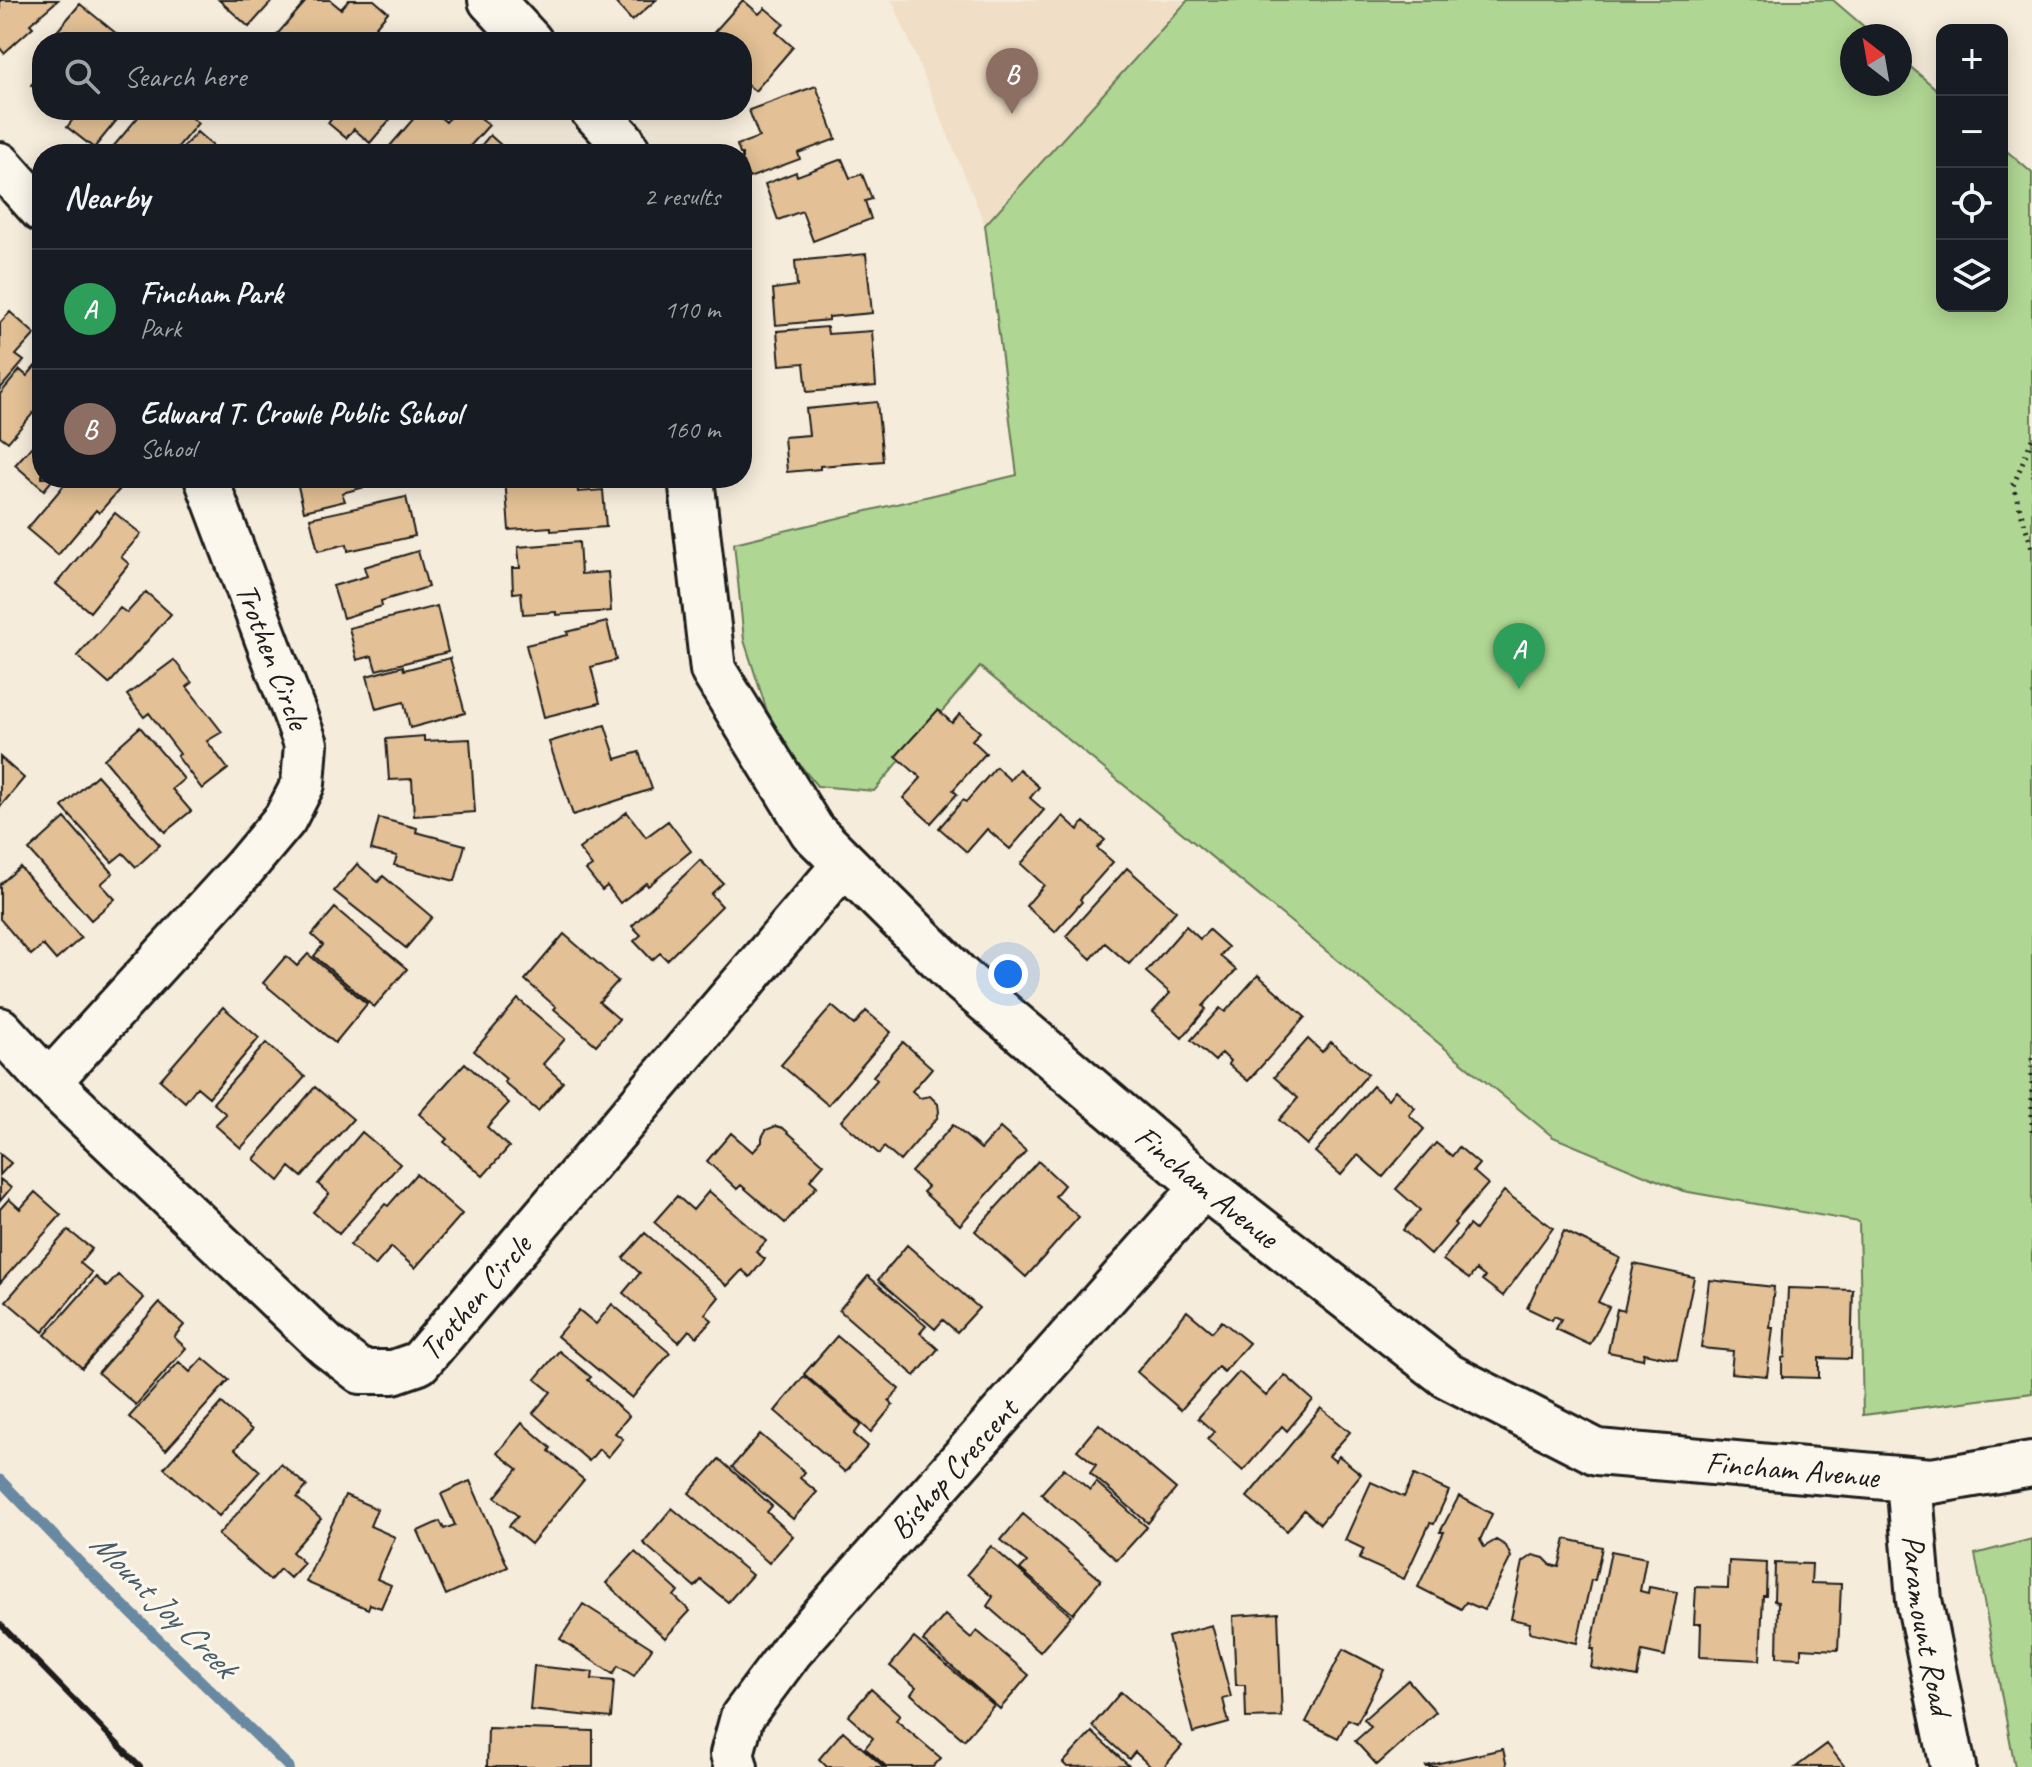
<!DOCTYPE html>
<html lang="en">
<head>
<meta charset="utf-8">
<style>
	body { margin:0; font-family:Caveat,sans-serif; background:#242831; color:#f1f3f6 }
	.controls { position:absolute; right:24px; top:24px; display:grid; overflow:hidden; border-radius:16px; box-shadow:0 4px 20px #0003 }
	.controls button { width:72px; height:72px; display:grid; place-items:center; padding:0; border:0; border-bottom:2px solid #363941; background:#171b24; color:#f1f3f6; font:40px sans-serif }
	.compass { position:absolute; left:1840px; top:24px; width:72px; height:72px; border-radius:50%; background:#171b24; box-shadow:0 4px 20px #0003; rotate:329deg }
	.you { position:absolute; left:1008px; top:974px; width:28px; height:28px; margin:-20px; border:6px solid #fff; border-radius:50%; background:#1a73e8; box-shadow:0 0 0 12px #1a73e833 }
	.badge { display:grid; place-items:center; width:52px; height:52px; border-radius:50%; background:#2563eb; color:#fff; font-size:26px; font-weight:700 }
	.pin { position:absolute; translate:-50% -66px; filter:drop-shadow(0 2px 4px #0008) }
	.pin::after { content:''; position:absolute; top:42px; width:28px; height:24px; background:inherit; clip-path:polygon(0 0,100% 0,50% 100%) }
	.list { margin:0; padding:0; list-style:none }
	h2 { display:flex; justify-content:space-between; align-items:center; height:104px; margin:0; padding:0 32px; font-size:34px }
	h2 small { font-size:26px; font-weight:400; color:#9ea1a6 }
	.list li { display:grid; grid-template-columns:52px 1fr auto; gap:24px; align-items:center; box-sizing:border-box; height:120px; padding:0 32px; border-top:2px solid #363941 }
	.list b { display:block; font-size:30px; white-space:nowrap }
	.list p { margin:0; font-size:26px; white-space:nowrap; color:#9ea1a6 }
	.list em { font-size:26px; font-style:normal; color:#9ea1a6 }
	.icon { flex:none; width:44px; height:44px; fill:none; stroke:currentColor; stroke-width:2; stroke-linecap:round; stroke-linejoin:round }
	.map { position:relative; flex:none; width:2032px; height:1767px; overflow:hidden }
	.search { position:absolute; background:#171b24; box-shadow:0 4px 20px #0003; left:32px; top:32px; width:720px; height:88px; display:flex; align-items:center; gap:20px; box-sizing:border-box; padding:0 28px; border-radius:32px; color:#9ea1a6; font-size:30px }
	.panel { position:absolute; background:#171b24; box-shadow:0 4px 20px #0003; left:32px; top:144px; width:720px; height:344px; border-radius:32px }
	.map>svg:first-child { display:block }
</style>
</head>
<body>
<div class="map">
<svg width="2032" height="1767" viewBox="0 0 2032 1767">
	<rect width="100%" height="100%" fill="#f6ecdb"/>
	<filter id="ink" filterUnits="userSpaceOnUse"><feTurbulence type="fractalNoise" baseFrequency=".0125" numOctaves="2"/><feDisplacementMap in="SourceGraphic" scale="16" xChannelSelector="R" yChannelSelector="G"/><feConvolveMatrix kernelMatrix="1 2 1 2 8 2 1 2 1" color-interpolation-filters="sRGB"/></filter>
	<g filter="url(#ink)">
		<!-- built -->
		<path fill="#f0dfc6" d="M 891,0 L 1188,0 L 985,225 L 893,2 Z"/>
		<!-- green -->
		<path fill="#afd692" stroke="#667957" stroke-width="2" d="M 1188,0 L 1833,0 L 1875,36 L 1852,36 L 1852,84 L 1900,84 L 1900,58 L 1942,94 L 1942,306 L 2002,306 L 2002,147 L 2032,173 L 2032,1393 L 1863,1415 L 1859,1222 L 1683,1191 L 1553,1137 L 980,667 L 874,791 L 817,786 L 792,755 L 767,711 L 744,640 L 734,543 L 1017,475 L 985,225 Z
			M 2032,1539 L 2032,1767 L 2015,1767 L 1975,1554 Z"/>
		<g fill="none" stroke-linecap="round" stroke-linejoin="round">
			<!-- stream -->
			<path stroke="#6889a1" stroke-width="11" d="M 0,1480 L 85,1568 L 289,1767"/>
		</g>
		<!-- building -->
		<path fill="#e3c095" stroke="#1c1c1c" stroke-width="2" d="M 0,0 L 58,0 L 30,24 L 33,27 L 4,53 L 0,48 Z
			M 219,0 L 273,0 L 249,27 Z
			M 307,0 L 330,0 L 341,9 L 349,0 L 374,0 L 388,12 L 363,42 L 354,34 L 347,42 L 277,42 L 273,39 Z
			M 613,0 L 656,0 L 632,21 Z
			M 743,0 L 759,14 L 765,8 L 784,24 L 776,32 L 793,47 L 755,91 L 742,80 L 742,42 L 701,42 L 707,36 L 709,38 Z
			M 80,4 L 117,34 L 110,42 L 48,42 Z
			M 42,72 L 42,94 L 31,85 Z
			M 816,86 L 836,139 L 798,153 L 800,159 L 749,178 L 742,160 L 742,154 L 740,154 L 737,145 L 759,137 L 749,110 Z
			M 75,110 L 125,110 L 94,148 L 67,127 L 78,113 Z
			M 144,110 L 183,110 L 198,123 L 172,154 L 107,154 Z
			M 332,110 L 398,110 L 370,143 L 354,129 L 346,138 L 328,123 L 336,114 Z
			M 421,110 L 432,110 L 446,122 L 456,110 L 472,110 L 489,125 L 463,154 L 383,154 Z
			M 197,132 L 222,154 L 177,154 Z
			M 490,135 L 492,137 L 511,154 L 474,154 Z
			M 842,159 L 850,178 L 862,174 L 872,199 L 865,201 L 871,219 L 813,241 L 802,211 L 778,220 L 765,184 L 796,172 L 797,176 Z
			M 866,254 L 872,313 L 829,317 L 829,320 L 776,325 L 773,289 L 797,286 L 795,261 Z
			M 10,312 L 35,334 L 16,355 L 24,361 L 0,389 L 0,323 Z
			M 827,327 L 828,334 L 872,331 L 876,386 L 807,392 L 804,363 L 780,365 L 777,331 Z
			M 42,358 L 42,403 L 8,442 L 0,436 L 0,394 L 20,370 L 27,376 Z
			M 877,402 L 883,461 L 820,466 L 820,469 L 787,472 L 784,437 L 809,435 L 806,409 Z
			M 42,435 L 42,478 L 54,478 L 44,490 L 15,465 Z
			M 70,478 L 78,485 L 84,478 L 119,478 L 125,483 L 99,513 L 96,510 L 58,555 L 27,529 Z
			M 296,478 L 388,478 L 388,481 L 342,493 L 345,501 L 304,511 Z
			M 505,478 L 577,478 L 578,492 L 603,490 L 606,527 L 551,531 L 551,527 L 509,530 Z
			M 406,497 L 415,536 L 348,551 L 347,544 L 318,551 L 310,518 Z
			M 115,513 L 141,534 L 121,557 L 129,564 L 90,612 L 56,584 Z
			M 579,542 L 581,574 L 608,572 L 611,611 L 556,615 L 556,612 L 523,614 L 521,592 L 513,593 L 512,568 L 520,568 L 518,547 Z
			M 418,551 L 428,587 L 381,601 L 382,606 L 343,618 L 333,586 L 367,576 L 364,567 Z
			M 146,592 L 171,614 L 109,684 L 77,656 L 120,608 L 127,613 Z
			M 437,606 L 448,652 L 376,670 L 372,656 L 357,660 L 349,628 Z
			M 607,622 L 616,660 L 591,667 L 600,703 L 544,717 L 526,645 L 568,635 L 567,632 Z
			M 450,658 L 465,713 L 410,728 L 404,702 L 376,709 L 367,676 L 403,666 L 404,670 Z
			M 174,660 L 192,683 L 187,687 L 222,732 L 207,741 L 228,769 L 202,789 L 177,756 L 180,754 L 149,713 L 144,717 L 127,695 Z
			M 938,710 L 952,723 L 960,714 L 980,732 L 972,740 L 986,753 L 953,790 L 957,794 L 931,823 L 903,798 L 921,778 L 896,756 Z
			M 605,725 L 616,759 L 639,752 L 652,789 L 573,815 L 549,742 Z
			M 140,727 L 184,779 L 172,789 L 191,811 L 165,832 L 104,759 Z
			M 424,736 L 424,741 L 470,739 L 475,812 L 414,816 L 412,779 L 389,780 L 386,739 Z
			M 0,757 L 24,778 L 0,807 Z
			M 996,767 L 1010,780 L 1019,769 L 1039,787 L 1030,798 L 1044,810 L 1010,849 L 987,829 L 967,852 L 939,828 L 963,800 L 966,802 Z
			M 97,775 L 160,845 L 136,867 L 123,853 L 112,862 L 62,807 Z
			M 627,812 L 646,837 L 668,821 L 691,851 L 648,886 L 646,883 L 620,903 L 607,886 L 602,890 L 586,870 L 592,866 L 579,849 Z
			M 1063,816 L 1078,830 L 1084,822 L 1105,840 L 1097,848 L 1113,862 L 1080,899 L 1082,902 L 1055,932 L 1026,906 L 1044,885 L 1021,864 Z
			M 65,818 L 113,873 L 101,884 L 115,899 L 91,920 L 29,850 Z
			M 379,818 L 417,828 L 416,832 L 465,845 L 455,881 L 394,865 L 397,856 L 371,850 Z
			M 700,860 L 723,883 L 711,894 L 722,906 L 667,960 L 660,953 L 652,960 L 634,941 L 641,935 L 632,926 Z
			M 357,864 L 378,882 L 383,876 L 432,917 L 406,948 L 334,891 Z
			M 20,867 L 81,938 L 56,960 L 43,945 L 31,955 L 0,919 L 0,884 Z
			M 1127,868 L 1176,911 L 1129,964 L 1105,943 L 1091,959 L 1066,936 Z
			M 335,908 L 407,969 L 374,1007 L 314,956 L 323,945 L 312,935 Z
			M 1186,926 L 1200,939 L 1209,930 L 1228,947 L 1220,956 L 1236,970 L 1203,1006 L 1206,1009 L 1182,1038 L 1153,1012 L 1170,993 L 1146,972 Z
			M 564,934 L 618,981 L 599,1002 L 619,1019 L 596,1045 L 554,1009 L 556,1007 L 525,980 Z
			M 308,954 L 367,1004 L 335,1043 L 263,983 L 286,956 L 297,966 Z
			M 1258,975 L 1305,1017 L 1248,1081 L 1228,1064 L 1230,1061 L 1222,1053 L 1215,1061 L 1191,1040 L 1220,1008 L 1225,1012 Z
			M 518,999 L 565,1039 L 543,1064 L 563,1082 L 538,1111 L 504,1082 L 506,1079 L 474,1051 Z
			M 832,1006 L 854,1025 L 866,1011 L 891,1032 L 828,1105 L 781,1065 Z
			M 223,1007 L 259,1038 L 209,1097 L 197,1087 L 185,1102 L 160,1080 Z
			M 1308,1039 L 1322,1052 L 1331,1042 L 1368,1074 L 1307,1145 L 1279,1120 L 1298,1098 L 1274,1077 Z
			M 903,1042 L 932,1068 L 912,1091 L 920,1098 L 930,1096 L 938,1104 L 939,1112 L 937,1118 L 900,1161 L 884,1147 L 879,1154 L 841,1121 L 877,1080 L 873,1076 Z
			M 266,1043 L 305,1077 L 241,1148 L 215,1125 L 226,1114 L 213,1103 Z
			M 465,1063 L 509,1103 L 487,1127 L 509,1147 L 483,1176 L 444,1142 L 447,1139 L 419,1114 Z
			M 1373,1086 L 1388,1099 L 1395,1090 L 1415,1108 L 1409,1115 L 1424,1129 L 1383,1177 L 1358,1155 L 1341,1175 L 1315,1152 Z
			M 315,1087 L 353,1119 L 302,1177 L 290,1167 L 279,1181 L 254,1159 Z
			M 953,1125 L 981,1149 L 1000,1128 L 1026,1151 L 960,1225 L 923,1192 L 928,1187 L 911,1172 Z
			M 776,1126 L 783,1128 L 824,1164 L 810,1180 L 817,1186 L 785,1223 L 741,1185 L 737,1189 L 707,1161 L 731,1133 L 753,1152 L 762,1142 L 762,1137 L 766,1130 Z
			M 362,1132 L 400,1164 L 339,1234 L 313,1212 L 329,1194 L 318,1184 Z
			M 1436,1143 L 1452,1156 L 1459,1147 L 1479,1164 L 1473,1171 L 1488,1184 L 1454,1223 L 1456,1225 L 1431,1255 L 1403,1230 L 1420,1210 L 1396,1189 Z
			M 0,1154 L 11,1163 L 0,1175 Z
			M 1038,1161 L 1064,1185 L 1055,1196 L 1079,1217 L 1026,1277 L 975,1231 Z
			M 416,1174 L 462,1214 L 415,1268 L 391,1247 L 375,1266 L 350,1245 L 385,1204 L 388,1206 Z
			M 0,1179 L 11,1188 L 0,1201 Z
			M 709,1191 L 766,1241 L 756,1252 L 765,1259 L 750,1277 L 742,1270 L 727,1286 L 654,1222 L 677,1196 L 693,1210 Z
			M 1504,1191 L 1553,1228 L 1503,1296 L 1482,1280 L 1485,1277 L 1476,1270 L 1469,1279 L 1443,1260 L 1469,1225 L 1475,1230 Z
			M 35,1192 L 61,1215 L 0,1283 L 0,1209 L 9,1199 L 20,1209 Z
			M 68,1230 L 92,1249 L 80,1263 L 92,1273 L 43,1332 L 6,1301 Z
			M 1564,1231 L 1620,1258 L 1598,1302 L 1609,1307 L 1590,1345 L 1556,1329 L 1561,1319 L 1554,1316 L 1552,1320 L 1527,1308 Z
			M 645,1233 L 719,1297 L 705,1314 L 712,1320 L 697,1337 L 689,1330 L 679,1342 L 623,1293 L 640,1273 L 623,1258 Z
			M 907,1245 L 979,1308 L 957,1332 L 943,1320 L 935,1329 L 878,1280 Z
			M 1634,1264 L 1694,1277 L 1677,1360 L 1644,1353 L 1643,1359 L 1608,1352 L 1617,1309 L 1624,1311 Z
			M 118,1275 L 144,1298 L 82,1368 L 45,1335 L 96,1277 L 107,1287 Z
			M 868,1276 L 926,1326 L 920,1333 L 938,1349 L 915,1376 L 839,1310 Z
			M 1709,1280 L 1774,1287 L 1770,1328 L 1773,1328 L 1767,1376 L 1731,1373 L 1733,1351 L 1701,1348 Z
			M 1788,1288 L 1853,1290 L 1851,1359 L 1819,1358 L 1819,1378 L 1782,1377 L 1782,1358 L 1785,1357 Z
			M 159,1303 L 184,1325 L 174,1337 L 186,1348 L 136,1405 L 98,1373 Z
			M 612,1304 L 670,1353 L 632,1398 L 557,1336 L 579,1310 L 596,1324 Z
			M 1187,1311 L 1212,1332 L 1222,1321 L 1249,1343 L 1224,1372 L 1218,1367 L 1181,1410 L 1137,1372 Z
			M 837,1336 L 899,1389 L 889,1401 L 893,1405 L 871,1432 L 804,1374 Z
			M 559,1351 L 591,1377 L 588,1380 L 629,1416 L 615,1433 L 623,1439 L 608,1457 L 599,1449 L 589,1461 L 533,1413 L 551,1392 L 535,1379 Z
			M 203,1358 L 229,1380 L 166,1450 L 129,1417 L 179,1362 L 190,1372 Z
			M 1239,1372 L 1266,1396 L 1285,1375 L 1313,1400 L 1287,1431 L 1282,1426 L 1243,1471 L 1207,1439 L 1214,1432 L 1198,1418 Z
			M 804,1376 L 861,1425 L 854,1434 L 868,1446 L 845,1472 L 775,1411 Z
			M 222,1403 L 252,1430 L 235,1449 L 260,1471 L 219,1516 L 164,1468 Z
			M 1321,1408 L 1350,1432 L 1329,1456 L 1335,1461 L 1339,1456 L 1361,1474 L 1320,1524 L 1304,1510 L 1287,1531 L 1247,1497 Z
			M 522,1423 L 551,1448 L 549,1451 L 584,1480 L 531,1544 L 509,1526 L 518,1516 L 495,1497 L 518,1469 L 497,1453 Z
			M 1099,1424 L 1176,1489 L 1148,1523 L 1090,1473 L 1096,1465 L 1077,1450 Z
			M 760,1434 L 805,1472 L 800,1478 L 817,1492 L 793,1519 L 732,1467 Z
			M 719,1459 L 772,1506 L 767,1512 L 793,1536 L 769,1563 L 689,1493 Z
			M 281,1464 L 307,1486 L 297,1498 L 321,1519 L 292,1552 L 304,1563 L 290,1578 L 280,1569 L 270,1580 L 218,1535 Z
			M 1064,1468 L 1090,1490 L 1096,1482 L 1147,1527 L 1117,1560 L 1041,1494 Z
			M 1414,1475 L 1449,1491 L 1434,1524 L 1430,1523 L 1404,1579 L 1359,1559 L 1364,1549 L 1345,1540 L 1371,1482 L 1404,1497 Z
			M 470,1481 L 508,1567 L 446,1595 L 418,1531 L 440,1521 L 444,1529 L 455,1525 L 441,1494 Z
			M 345,1495 L 377,1509 L 370,1526 L 395,1537 L 377,1579 L 391,1585 L 381,1608 L 370,1604 L 368,1609 L 306,1582 Z
			M 1459,1496 L 1492,1514 L 1480,1540 L 1484,1547 L 1496,1540 L 1506,1546 L 1511,1557 L 1484,1610 L 1466,1602 L 1461,1609 L 1418,1587 L 1444,1532 L 1440,1532 Z
			M 672,1508 L 752,1575 L 728,1602 L 701,1580 L 695,1587 L 643,1543 Z
			M 1023,1514 L 1101,1580 L 1073,1614 L 1020,1569 L 1027,1562 L 1001,1540 Z
			M 1566,1539 L 1602,1547 L 1595,1580 L 1591,1580 L 1577,1643 L 1529,1632 L 1530,1623 L 1511,1619 L 1523,1562 L 1533,1555 L 1544,1558 L 1551,1565 L 1559,1567 Z
			M 991,1546 L 1071,1616 L 1040,1652 L 987,1606 L 993,1597 L 967,1574 Z
			M 1611,1551 L 1646,1558 L 1640,1591 L 1648,1593 L 1649,1587 L 1677,1592 L 1665,1656 L 1642,1651 L 1637,1677 L 1591,1668 L 1594,1649 L 1591,1649 Z
			M 635,1552 L 678,1591 L 674,1596 L 690,1611 L 665,1638 L 606,1583 Z
			M 1729,1561 L 1767,1563 L 1766,1596 L 1763,1596 L 1760,1660 L 1700,1657 L 1701,1624 L 1694,1624 L 1696,1587 L 1728,1588 Z
			M 1775,1563 L 1812,1564 L 1811,1583 L 1841,1584 L 1838,1650 L 1801,1648 L 1801,1658 L 1777,1657 L 1778,1602 L 1774,1601 Z
			M 583,1604 L 652,1648 L 634,1676 L 618,1666 L 613,1674 L 560,1639 Z
			M 1278,1613 L 1282,1717 L 1246,1718 L 1245,1685 L 1236,1685 L 1233,1616 Z
			M 945,1615 L 971,1638 L 977,1631 L 1029,1675 L 1000,1709 L 923,1641 Z
			M 1212,1625 L 1231,1697 L 1223,1699 L 1229,1723 L 1193,1733 L 1168,1637 Z
			M 914,1638 L 994,1705 L 964,1740 L 911,1694 L 916,1687 L 890,1666 Z
			M 1343,1649 L 1384,1670 L 1357,1723 L 1348,1719 L 1338,1738 L 1306,1722 Z
			M 534,1666 L 593,1672 L 592,1679 L 614,1681 L 611,1718 L 530,1710 Z
			M 1408,1680 L 1436,1712 L 1377,1765 L 1355,1741 L 1371,1727 L 1364,1719 Z
			M 871,1689 L 900,1715 L 896,1720 L 941,1758 L 933,1767 L 887,1767 L 865,1748 L 873,1738 L 848,1716 Z
			M 1121,1692 L 1182,1746 L 1164,1767 L 1151,1767 L 1135,1752 L 1129,1759 L 1092,1726 Z
			M 488,1728 L 593,1731 L 593,1767 L 487,1767 Z
			M 843,1731 L 884,1767 L 827,1767 L 819,1759 Z
			M 1092,1732 L 1129,1766 L 1067,1767 L 1063,1763 Z
			M 1827,1744 L 1845,1767 L 1796,1767 Z
			M 1503,1749 L 1507,1767 L 1427,1767 L 1426,1766 Z"/>
		<g fill="none" stroke-linecap="round" stroke-linejoin="round">
			<!-- street casing -->
			<g stroke="#1c1c1c" stroke-width="48">
				<g id="street">
					<path d="M 0,164 L 42,211"/>
					<path id="s1" d="M 0,1029 L 49,1082 L 327,1346 L 361,1372 L 393,1372 L 419,1363 L 845,863"/>
					<path d="M 49,1082 L 244,868 L 285,819 L 303,784 L 306,744 L 206,478"/>
					<path id="s2" d="M 736,1767 L 732,1754 L 742,1717 L 792,1650 L 1204,1186"/>
				</g>
			</g>
			<!-- secondary casing -->
			<g stroke="#1c1c1c" stroke-width="50">
				<g id="secondary">
					<path d="M 491,0 L 530,42"/>
					<path d="M 593,110 L 622,141 L 629,154"/>
					<path id="s3" d="M 691,478 L 713,670 L 812,831 L 960,978 L 1204,1186 L 1448,1376 L 1597,1452 L 1932,1481 L 2032,1464"/>
					<path id="s4" d="M 1909,1480 L 1919,1600 L 1953,1767"/>
				</g>
			</g>
			<!-- path -->
			<path stroke="#1c1c1c" stroke-width="5" stroke-dasharray="2 6" stroke-linecap="butt" d="M 2032,439 L 2013,486 L 2032,548
				M 2032,1058 L 2032,1137"/>
			<!-- street -->
			<use href="#street" stroke="#fbf7ec" stroke-width="42"/>
			<!-- secondary -->
			<use href="#secondary" stroke="#fbf7ec" stroke-width="44"/>
			<!-- rail -->
			<path stroke="#1c1c1c" stroke-width="6" d="M 0,1624 L 140,1767"/>
		</g>
	</g>
	<g text-anchor="middle" stroke-width="6" stroke-linejoin="round" paint-order="stroke">
		<!-- street labels -->
		<g font-size="32" fill="#1c1c1c" stroke="#fbf7ec">
			<text transform="translate(273 656) rotate(69)" y="11">Trothen Circle</text>
			<text dy="11" stroke="none"><textPath href="#s3" startOffset="914">Fincham Avenue</textPath></text>
			<text dy="11" stroke="none"><textPath href="#s1" startOffset="644">Trothen Circle</textPath></text>
			<text dy="11" stroke="none"><textPath href="#s2" startOffset="378">Bishop Crescent</textPath></text>
			<text dy="11" stroke="none"><textPath href="#s3" startOffset="1584">Fincham Avenue</textPath></text>
			<text dy="11" stroke="none"><textPath href="#s4" startOffset="146">Paramount Road</textPath></text>
		</g>
		<!-- water labels -->
		<g font-size="34" font-style="italic" fill="#485c69" stroke="#fbf7ec">
			<text transform="translate(164 1604) rotate(45)" y="12">Mount Joy Creek</text>
		</g>
	</g>
</svg>
<div class="controls">
<button>+</button>
<button>−</button>
<button><svg class="icon" aria-label="locate" viewBox="0 0 24 24"><circle cx="12" cy="12" r="6"/><path d="M12 2v4M12 18v4M2 12h4M18 12h4"/></svg></button>
<button><svg class="icon" aria-label="layers" viewBox="0 0 24 24"><path d="M12 4l9 5-9 5-9-5zM3 14l9 5 9-5"/></svg></button>
</div>
<svg class="compass" viewBox="-18 -18 36 36"><path d="M0-13l5 13h-10z" fill="#e53935"/><path d="M0 13l5-13h-10z" fill="#9ea1a6"/></svg>
<div class="you"></div>
<div class="pin badge" style="left:1519px;top:689px;background:#2e9e5b">A</div>
<div class="pin badge" style="left:1012px;top:114px;background:#8d6e63">B</div>
<div class="search"><svg class="icon" aria-label="search" viewBox="0 0 24 24"><circle cx="10" cy="10" r="6"/><path d="M15 15l6 6"/></svg>Search here</div>
<section class="panel">
<h2>Nearby<small>2 results</small></h2>
<ul class="list">
<li><span class="badge" style="background:#2e9e5b">A</span><div><b>Fincham Park</b><p>Park</p></div><em>110 m</em></li>
<li><span class="badge" style="background:#8d6e63">B</span><div><b>Edward T. Crowle Public School</b><p>School</p></div><em>160 m</em></li>
</ul>
</section>
</div>
</body>
</html>
